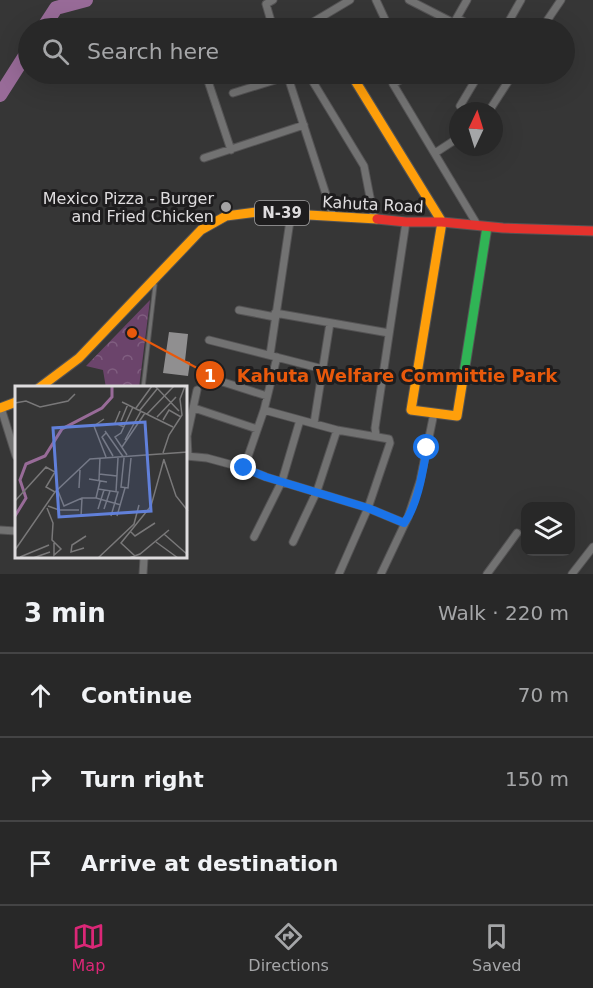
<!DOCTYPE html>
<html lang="en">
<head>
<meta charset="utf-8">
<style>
	body { margin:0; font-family:"DejaVu Sans",sans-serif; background:#343434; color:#f1f3f6 }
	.controls { position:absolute; right:18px; bottom:18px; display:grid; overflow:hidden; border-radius:12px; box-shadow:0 6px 24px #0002 }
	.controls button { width:54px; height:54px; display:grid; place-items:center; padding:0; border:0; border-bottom:2px solid #444445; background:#282828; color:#f1f3f6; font:30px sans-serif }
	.compass { position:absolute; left:449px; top:102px; width:54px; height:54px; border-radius:50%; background:#282828; box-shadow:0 6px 24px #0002; rotate:4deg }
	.stop { position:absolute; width:18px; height:18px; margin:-14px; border:4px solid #1a73e8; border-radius:50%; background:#fff }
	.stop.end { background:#1a73e8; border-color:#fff; box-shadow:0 2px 6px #0008 }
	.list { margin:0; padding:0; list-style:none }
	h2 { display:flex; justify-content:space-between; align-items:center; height:78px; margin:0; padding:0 24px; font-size:26px }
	h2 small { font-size:20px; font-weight:400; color:#a5a6a8 }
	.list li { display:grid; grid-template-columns:39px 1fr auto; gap:18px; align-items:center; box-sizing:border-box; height:84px; padding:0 24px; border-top:2px solid #444445 }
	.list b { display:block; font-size:22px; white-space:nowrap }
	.list em { font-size:20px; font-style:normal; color:#a5a6a8 }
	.icon { flex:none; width:33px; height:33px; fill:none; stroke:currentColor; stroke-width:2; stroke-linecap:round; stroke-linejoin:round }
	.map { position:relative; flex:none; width:593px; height:574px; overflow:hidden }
	.search { position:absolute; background:#282828; box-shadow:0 6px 24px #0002; left:18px; right:18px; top:18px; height:66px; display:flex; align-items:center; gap:15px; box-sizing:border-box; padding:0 21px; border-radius:33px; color:#a5a6a8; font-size:22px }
	.sheet { height:330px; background:#282828 }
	nav { display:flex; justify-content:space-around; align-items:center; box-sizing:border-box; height:84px; border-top:2px solid #444445; background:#282828; font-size:16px; color:#a5a6a8 }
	nav a { display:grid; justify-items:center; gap:3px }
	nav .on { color:#db2777 }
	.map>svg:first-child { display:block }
</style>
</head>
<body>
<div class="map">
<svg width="593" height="574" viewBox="0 0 593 574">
	<defs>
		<pattern id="park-crowns" width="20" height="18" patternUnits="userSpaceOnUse" patternTransform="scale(1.5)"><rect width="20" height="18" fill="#6b446b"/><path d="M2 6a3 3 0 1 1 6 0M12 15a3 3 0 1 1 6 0" fill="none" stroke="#805e80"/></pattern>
	</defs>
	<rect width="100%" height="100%" fill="#363636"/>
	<!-- park -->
	<path fill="url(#park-crowns)" d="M 150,300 L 139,388 L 106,388 L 103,370 L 86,366 Z"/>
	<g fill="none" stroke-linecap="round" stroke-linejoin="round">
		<!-- river -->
		<path stroke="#986b98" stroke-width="14" d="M 43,28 L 56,8 L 86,0
			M 0,95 L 28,51"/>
	</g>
	<!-- building -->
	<path fill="#908f90" d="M 169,332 L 188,334 L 185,361 L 190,362 L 188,376 L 163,373 Z"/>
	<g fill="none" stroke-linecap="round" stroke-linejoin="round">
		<!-- lane casing -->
		<g stroke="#545354" stroke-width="5">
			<path id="lane" d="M 143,388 L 155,285"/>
		</g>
		<!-- street casing -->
		<g stroke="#545354" stroke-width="9">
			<path id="street" d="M 376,0 L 389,28
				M 409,0 L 454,23
				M 457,18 L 475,28
				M 273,28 L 266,4 L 273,0
				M 303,28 L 350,0
				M 451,28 L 467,0
				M 505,28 L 521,0
				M 542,28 L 561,0
				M 287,74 L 333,216
				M 314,74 L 310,77 L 364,166 L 374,218
				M 411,74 L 393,84 L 478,226
				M 208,81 L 231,150
				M 233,93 L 288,76
				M 460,106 L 479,74
				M 489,111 L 513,74
				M 435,153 L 458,138
				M 204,158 L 304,125
				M 239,310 L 275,317
				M 275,313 L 389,333
				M 209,340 L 323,369
				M 270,355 L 291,214
				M 277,357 L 264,410 L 244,468 L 266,477 L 368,508 L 404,523
				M 204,376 L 267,396
				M 1,408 L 16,456
				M 194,408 L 257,429
				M 264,410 L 337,430 L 389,439 L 390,443 L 368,508 L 339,574
				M 314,423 L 330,323
				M 376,435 L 375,428 L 406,222
				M 186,456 L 207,458 L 244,468
				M 188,456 L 187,436 L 197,390
				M 0,530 L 16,531
				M 254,537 L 282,481 L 300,420
				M 293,542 L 317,491 L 337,430
				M 143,574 L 144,558
				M 381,574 L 408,517 L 420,481 L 434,413
				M 487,574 L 517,533
				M 572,574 L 593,547"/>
		</g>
		<!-- fast casing -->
		<g stroke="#545354" stroke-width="11">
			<path id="fast" d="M 464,373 L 487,227"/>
		</g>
		<!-- slow casing -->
		<g stroke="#545354" stroke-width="11">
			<path id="slow" d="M 351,74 L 442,222 L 411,410 L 457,416 L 464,373
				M 39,388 L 79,358 L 201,230 L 226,216 L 257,212 L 377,219
				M 0,408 L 16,402"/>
		</g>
		<!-- jam casing -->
		<g stroke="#545354" stroke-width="11">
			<path id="jam" d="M 377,219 L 406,222 L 442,222 L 503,228 L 593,231"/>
		</g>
		<!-- lane -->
		<use href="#lane" stroke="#727272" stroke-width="3"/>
		<!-- street -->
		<use href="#street" stroke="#727272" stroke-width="7"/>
		<!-- fast -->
		<use href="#fast" stroke="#30b455" stroke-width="9"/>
		<!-- slow -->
		<use href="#slow" stroke="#ff9f0a" stroke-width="9"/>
		<!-- jam -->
		<use href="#jam" stroke="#e5322d" stroke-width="9"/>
	</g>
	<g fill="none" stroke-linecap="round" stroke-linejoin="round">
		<!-- route -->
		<path stroke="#1a73e8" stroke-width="8" d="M 244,468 L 266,477 L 368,508 L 404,523 C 418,505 423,470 427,448"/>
	</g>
	<!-- markers -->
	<circle fill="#a3a2a3" stroke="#1e1d1e" stroke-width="2" cx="226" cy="207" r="6"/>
	<g text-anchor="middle" stroke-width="6" stroke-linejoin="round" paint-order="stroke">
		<!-- shield labels -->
		<rect fill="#1e1d1e" stroke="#a4a3a4" stroke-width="1.5" x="255" y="201" width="54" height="24" rx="4.5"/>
		<g font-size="15" font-weight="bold" fill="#dedcde">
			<text x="282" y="218">N-39</text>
		</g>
		<!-- poi labels -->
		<g font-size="16" fill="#dedcde" stroke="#1e1d1e" text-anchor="end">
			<text x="214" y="204">Mexico Pizza - Burger<tspan x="214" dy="18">and Fried Chicken</tspan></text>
		</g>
		<!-- street labels -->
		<g font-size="16" fill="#dedcde" stroke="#1e1d1e">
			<text transform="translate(373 204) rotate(3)" y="6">Kahuta Road</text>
		</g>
	</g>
	<!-- overview -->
	<g transform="translate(15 386)">
		<rect width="172" height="172" fill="#363636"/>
		<path fill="none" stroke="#986b98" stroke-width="3" d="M 0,130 L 11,112 L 5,94 L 11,78 L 30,70 L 47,43 L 87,22 L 97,11 L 97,0"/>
		<path fill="none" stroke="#797879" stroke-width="1.5" d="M 140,0 L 164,25M 107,16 L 158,41M 0,17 L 11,15 L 25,21 L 53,15 L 60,8M 121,22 L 137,0M 125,24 L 142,3M 105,25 L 100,37 L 109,41M 132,28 L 159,0M 142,31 L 161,11M 89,33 L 79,40 L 91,71M 148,34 L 154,24 L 166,31M 106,35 L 113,18M 90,45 L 109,72 L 106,101 L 113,102 L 116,72M 91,47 L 87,51 L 98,70M 110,54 L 126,25M 107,61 L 130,27M 148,67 L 154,49 L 167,29 L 165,13 L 170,0M 112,69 L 100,51 L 106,47 L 118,21M 149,74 L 161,110 L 173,125M 84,88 L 102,90M 74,93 L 92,96M 84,94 L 85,72M 85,95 L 81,112 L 106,119M 64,102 L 65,84M 83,103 L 103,106 L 96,130M 43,105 L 49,120 L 67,112 L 81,112M 101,106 L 103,72M 0,115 L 31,81 L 40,86 L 31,101 L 40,106 L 75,73 L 173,66M 33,120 L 44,124 L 64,124M 32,122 L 38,137 L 37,154 L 46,163 L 39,169 L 39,157M 83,123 L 89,104M 89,123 L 95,105M 102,130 L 110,102M 66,131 L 67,112M 116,146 L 120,150 L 140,137M 149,148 L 173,169M 141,156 L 163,172M 69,162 L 56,166 L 57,159 L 71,150M 0,164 L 40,106M 120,170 L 106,157 L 136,120 L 149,73M 5,171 L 34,159M 18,172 L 35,166M 83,172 L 119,138 L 124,119M 114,172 L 125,168 L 154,144"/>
		<path fill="#6180da" fill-opacity="0.15" stroke="#6180da" stroke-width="3" d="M 130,36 L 136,125 L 44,131 L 38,42 Z"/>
		<rect width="172" height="172" fill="none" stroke="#dedcde" stroke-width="3"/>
	</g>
	<!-- callouts -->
	<path fill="none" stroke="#e8590c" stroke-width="2" d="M132 333L210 375"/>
	<g fill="#e8590c" stroke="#1e1d1e" stroke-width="2">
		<circle cx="132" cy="333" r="6"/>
		<circle cx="210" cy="375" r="15"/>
	</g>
	<g font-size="18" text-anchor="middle" font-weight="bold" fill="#fff">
		<text x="210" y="382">1</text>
	</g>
	<g font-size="18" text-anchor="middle" font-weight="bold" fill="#e8590c" stroke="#1e1d1e" stroke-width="6" stroke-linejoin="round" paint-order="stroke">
		<text x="397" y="382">Kahuta Welfare Committie Park</text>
	</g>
</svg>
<div class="controls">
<button><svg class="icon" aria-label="layers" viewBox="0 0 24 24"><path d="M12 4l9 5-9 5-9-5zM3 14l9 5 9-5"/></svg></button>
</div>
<svg class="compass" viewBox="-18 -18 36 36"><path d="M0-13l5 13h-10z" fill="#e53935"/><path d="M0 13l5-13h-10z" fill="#a5a6a8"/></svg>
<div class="stop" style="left:427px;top:448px"></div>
<div class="stop end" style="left:244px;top:468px"></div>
<div class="search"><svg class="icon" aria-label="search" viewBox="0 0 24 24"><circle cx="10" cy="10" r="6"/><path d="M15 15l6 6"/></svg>Search here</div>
</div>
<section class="sheet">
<h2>3 min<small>Walk · 220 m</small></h2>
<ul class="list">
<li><svg class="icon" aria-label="ahead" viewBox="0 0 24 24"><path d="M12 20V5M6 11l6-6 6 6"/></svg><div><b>Continue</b></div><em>70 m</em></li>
<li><svg class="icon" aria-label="right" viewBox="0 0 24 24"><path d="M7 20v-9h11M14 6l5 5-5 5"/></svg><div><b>Turn right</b></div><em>150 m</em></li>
<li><svg class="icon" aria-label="arrive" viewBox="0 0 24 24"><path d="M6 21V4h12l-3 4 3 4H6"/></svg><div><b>Arrive at destination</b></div></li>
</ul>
</section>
<nav>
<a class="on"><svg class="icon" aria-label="map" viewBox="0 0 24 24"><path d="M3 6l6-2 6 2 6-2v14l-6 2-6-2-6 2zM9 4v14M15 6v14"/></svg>Map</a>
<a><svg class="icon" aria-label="directions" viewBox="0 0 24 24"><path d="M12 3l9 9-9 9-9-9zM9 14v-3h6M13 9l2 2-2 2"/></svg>Directions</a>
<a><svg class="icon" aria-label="saved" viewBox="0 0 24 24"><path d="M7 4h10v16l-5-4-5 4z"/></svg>Saved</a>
</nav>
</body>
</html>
